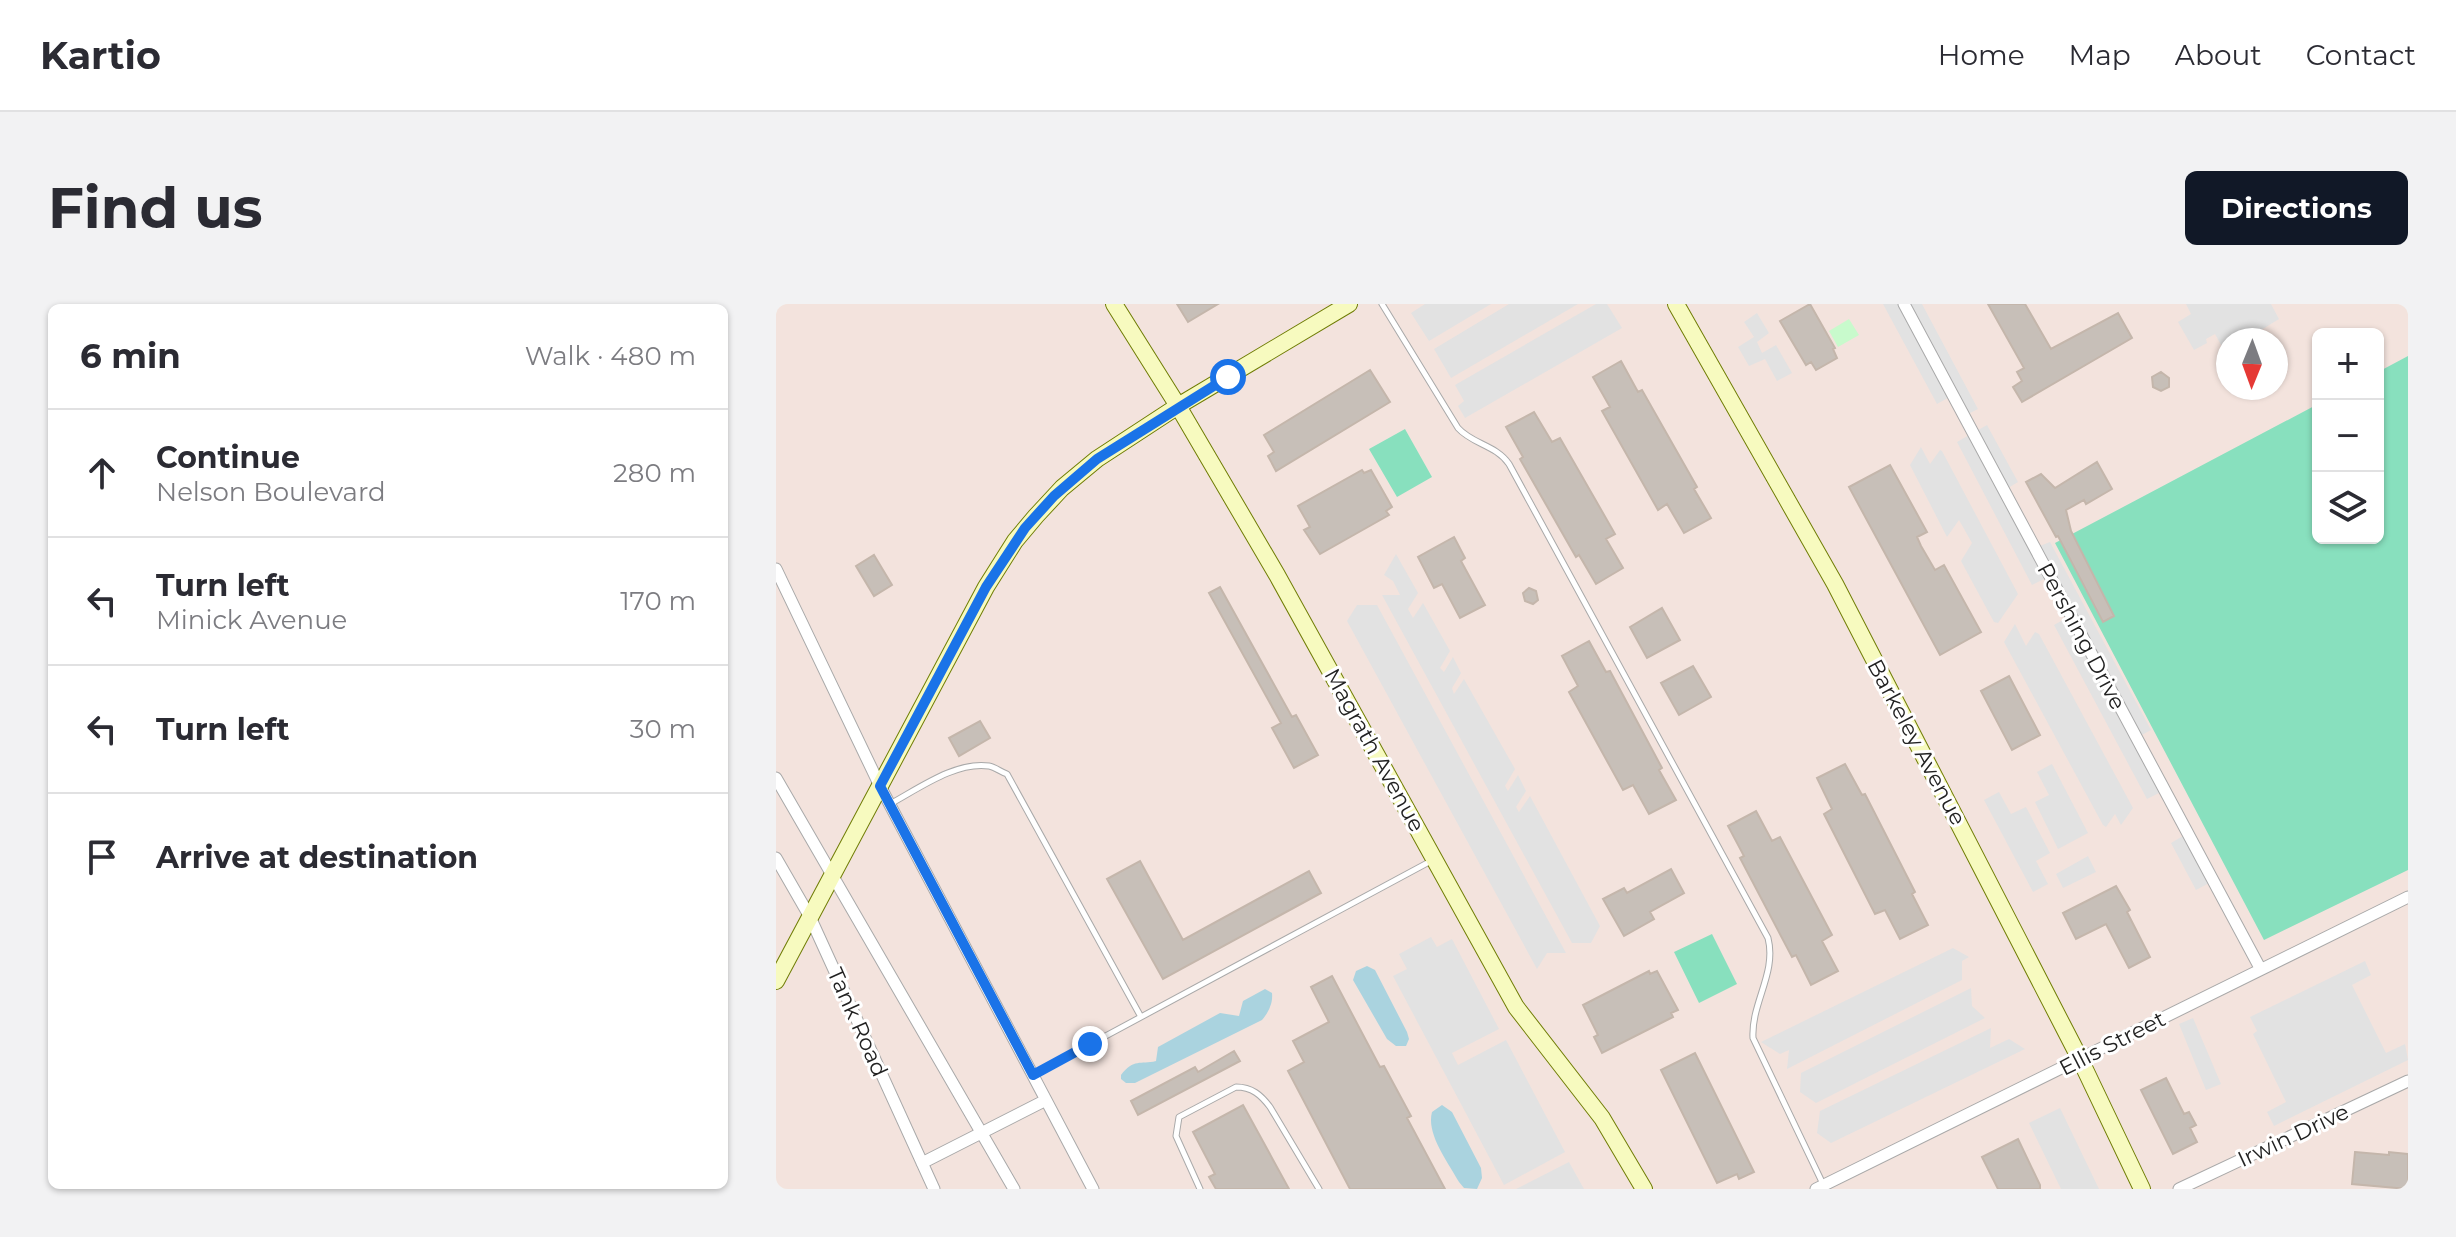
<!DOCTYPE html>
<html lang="en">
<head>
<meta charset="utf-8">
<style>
	body { margin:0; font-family:Montserrat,sans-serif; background:#f2f2f3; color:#2b2b33 }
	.controls { position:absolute; right:24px; top:24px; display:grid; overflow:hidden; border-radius:12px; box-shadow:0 2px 6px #0004 }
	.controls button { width:72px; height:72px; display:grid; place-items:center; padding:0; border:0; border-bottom:2px solid #e1e1e2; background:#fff; color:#2b2b33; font:40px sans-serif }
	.compass { position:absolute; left:1440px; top:24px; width:72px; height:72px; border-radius:50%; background:#fff; box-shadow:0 2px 6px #0004; rotate:181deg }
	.stop { position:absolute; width:24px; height:24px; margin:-18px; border:6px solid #1a73e8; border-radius:50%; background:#fff }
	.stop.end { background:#1a73e8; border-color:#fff; box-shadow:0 2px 8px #0008 }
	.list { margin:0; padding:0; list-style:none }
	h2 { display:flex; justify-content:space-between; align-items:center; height:104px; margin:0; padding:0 32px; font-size:34px }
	h2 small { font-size:26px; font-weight:400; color:#7c7c81 }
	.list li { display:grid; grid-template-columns:52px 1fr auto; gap:24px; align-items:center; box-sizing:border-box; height:128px; padding:0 32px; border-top:2px solid #e1e1e2 }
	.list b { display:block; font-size:30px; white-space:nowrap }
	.list p { margin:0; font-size:26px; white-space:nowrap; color:#7c7c81 }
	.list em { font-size:26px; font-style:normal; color:#7c7c81 }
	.icon { flex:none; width:44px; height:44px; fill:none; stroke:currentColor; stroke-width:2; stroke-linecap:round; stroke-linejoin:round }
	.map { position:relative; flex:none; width:1632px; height:885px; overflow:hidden; border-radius:12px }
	header { display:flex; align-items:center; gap:48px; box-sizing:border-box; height:112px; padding:0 40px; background:#fff; border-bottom:2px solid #e1e1e2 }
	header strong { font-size:38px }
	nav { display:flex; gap:44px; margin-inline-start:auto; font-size:28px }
	.intro { display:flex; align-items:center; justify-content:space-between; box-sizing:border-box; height:192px; padding:0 48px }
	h1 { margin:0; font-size:56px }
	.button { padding:20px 36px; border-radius:12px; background:#111827; color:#fff; font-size:28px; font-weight:700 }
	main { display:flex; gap:48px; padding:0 48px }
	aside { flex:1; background:#fff; border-radius:12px; box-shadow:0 2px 6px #0004 }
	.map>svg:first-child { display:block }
</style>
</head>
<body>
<header>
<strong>Kartio</strong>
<nav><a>Home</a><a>Map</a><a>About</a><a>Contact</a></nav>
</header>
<div class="intro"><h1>Find us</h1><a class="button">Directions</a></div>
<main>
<aside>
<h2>6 min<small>Walk · 480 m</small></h2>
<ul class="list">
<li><svg class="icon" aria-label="ahead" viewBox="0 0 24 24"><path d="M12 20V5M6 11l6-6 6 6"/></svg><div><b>Continue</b><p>Nelson Boulevard</p></div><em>280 m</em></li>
<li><svg class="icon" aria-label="left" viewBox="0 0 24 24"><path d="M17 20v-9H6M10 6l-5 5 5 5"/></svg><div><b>Turn left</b><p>Minick Avenue</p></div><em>170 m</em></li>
<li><svg class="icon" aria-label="left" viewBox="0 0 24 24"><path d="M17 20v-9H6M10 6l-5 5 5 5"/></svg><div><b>Turn left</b></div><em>30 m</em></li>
<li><svg class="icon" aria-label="arrive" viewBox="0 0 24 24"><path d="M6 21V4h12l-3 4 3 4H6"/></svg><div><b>Arrive at destination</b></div></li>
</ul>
</aside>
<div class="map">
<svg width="1632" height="885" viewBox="0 0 1632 885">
	<rect width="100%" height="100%" fill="#f2efe9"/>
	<!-- military -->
	<path fill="#f3e3dd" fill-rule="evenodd" d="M 0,0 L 1632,0 L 1632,885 L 0,885 ZM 1542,30 L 1602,30 L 1602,234 L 1542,234 ZM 1452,36 L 1500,36 L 1500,84 L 1452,84 Z"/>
	<!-- park -->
	<path fill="#c8facc" d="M 1073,15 L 1083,31 L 1062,43 L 1053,27 Z"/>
	<!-- pitch -->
	<path fill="#88e0be" d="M 1632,52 L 1632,566 L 1488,636 L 1279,239 L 1542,100 L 1542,234 L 1602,234 L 1602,68 Z
		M 629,125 L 656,173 L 621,193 L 593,145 Z
		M 936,630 L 961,680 L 923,699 L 898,648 Z"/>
	<!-- parking -->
	<path fill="#e2e2e2" d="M 649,0 L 715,0 L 653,37 L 635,9 Z
		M 733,0 L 802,0 L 675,74 L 658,45 Z
		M 820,0 L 831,0 L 846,24 L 689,114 L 682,102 L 688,97 L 679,81 Z
		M 1107,0 L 1146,0 L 1202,105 L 1188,112 L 1177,91 L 1161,100 Z
		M 1410,0 L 1495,0 L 1503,15 L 1469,36 L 1452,36 L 1452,46 L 1449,48 L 1439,30 L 1430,35 L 1431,39 L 1418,46 L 1402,18 L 1415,10 Z
		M 981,9 L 993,29 L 981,38 L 986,49 L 1000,41 L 1016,69 L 1001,77 L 989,55 L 973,62 L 962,43 L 978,33 L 968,18 Z
		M 1211,121 L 1242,178 L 1232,184 L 1264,242 L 1274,238 L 1375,426 L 1362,433 L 1389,486 L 1371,495 L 1278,321 L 1294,312 L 1274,272 L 1256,281 L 1181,138 Z
		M 1145,143 L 1154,160 L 1164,146 L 1166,147 L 1242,290 L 1222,319 L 1218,318 L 1185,257 L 1196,239 L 1183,216 L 1171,233 L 1134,161 Z
		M 620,250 L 642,289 L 632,305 L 637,314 L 647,299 L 674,347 L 664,364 L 668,368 L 677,353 L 685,369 L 676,384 L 678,390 L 688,375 L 739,465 L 729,482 L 732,487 L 742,471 L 750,487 L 740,503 L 743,508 L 754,492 L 824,622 L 815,639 L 796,639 L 606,291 L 624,291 L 617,277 L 608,271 Z
		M 581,301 L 601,301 L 790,649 L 771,649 L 761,665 L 571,317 Z
		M 1239,320 L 1250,342 L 1259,328 L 1263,330 L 1357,504 L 1345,521 L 1339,510 L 1330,523 L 1327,521 L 1228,338 Z
		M 1276,460 L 1312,529 L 1282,545 L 1259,498 L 1273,491 L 1261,468 Z
		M 1223,488 L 1235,510 L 1250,503 L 1274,549 L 1260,557 L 1272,580 L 1257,588 L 1208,496 Z
		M 1412,529 L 1437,577 L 1420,586 L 1395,539 Z
		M 1312,552 L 1320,568 L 1287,584 L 1280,570 Z
		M 655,633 L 661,643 L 676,635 L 723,725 L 676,749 L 682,761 L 730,736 L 789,848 L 728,881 L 617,672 L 631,665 L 623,650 Z
		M 1177,644 L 1193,653 L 1186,657 L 1186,676 L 1011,765 L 1013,746 L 1004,750 L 985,738 Z
		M 1589,657 L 1595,671 L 1576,681 L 1610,749 L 1629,740 L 1632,756 L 1498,822 L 1491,808 L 1510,798 L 1477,730 L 1481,727 L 1474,713 Z
		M 1195,684 L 1196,702 L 1209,714 L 1040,799 L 1024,788 L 1025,769 Z
		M 1417,714 L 1445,780 L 1430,786 L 1403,720 Z
		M 1215,724 L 1214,744 L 1233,735 L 1249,745 L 1055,839 L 1041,829 L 1044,807 Z
		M 1284,804 L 1323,885 L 1285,885 L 1253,819 Z
		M 793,858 L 808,885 L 739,885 L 740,885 Z"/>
	<!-- water -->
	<path fill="#aad3df" d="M 591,662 L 599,666 L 631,728 L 633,735 L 630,742 L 620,742 L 611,735 L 577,676 L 580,667 Z
		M 489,685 L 496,689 C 497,699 493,708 486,716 L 359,779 L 350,779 L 345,775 L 345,771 C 358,754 364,761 380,757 L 382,743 L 444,709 L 463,712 L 467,697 Z
		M 666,801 L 676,808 L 705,864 L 706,874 L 701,885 L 688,884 L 683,878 C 672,858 650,830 656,808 Z"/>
	<!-- building -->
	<path fill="#c7bfb8" stroke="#c4b6ab" stroke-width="2" d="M 401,0 L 442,0 L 412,18 Z
		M 1034,0 L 1059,44 L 1057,45 L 1061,54 L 1040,66 L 1035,58 L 1030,61 L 1004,17 Z
		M 1212,0 L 1249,0 L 1275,45 L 1342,9 L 1356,34 L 1246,98 L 1237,83 L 1246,77 L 1241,68 L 1248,64 Z
		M 845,57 L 862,88 L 866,86 L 921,183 L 918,185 L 935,214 L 908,229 L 891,200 L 882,206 L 826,107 L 834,103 L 817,73 Z
		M 594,66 L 614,98 L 500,167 L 492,152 L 498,148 L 488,131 Z
		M 1385,68 L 1393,74 L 1393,83 L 1385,87 L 1377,83 L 1376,73 Z
		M 758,108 L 776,138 L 784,134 L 839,230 L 830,235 L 847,264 L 820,280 L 803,251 L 800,253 L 744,155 L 747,153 L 730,123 Z
		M 1321,158 L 1336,185 L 1310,200 L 1308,196 L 1290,206 L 1295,227 L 1338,312 L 1327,318 L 1282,232 L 1280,233 L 1250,178 L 1265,170 L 1279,184 Z
		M 1114,161 L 1151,228 L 1141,233 L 1145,242 L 1159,266 L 1168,261 L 1205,328 L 1164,351 L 1073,183 Z
		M 586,166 L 588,169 L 595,166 L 616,203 L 610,207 L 613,211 L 544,250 L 528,226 L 534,223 L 522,202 Z
		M 678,233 L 689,254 L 685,257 L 709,301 L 684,314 L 666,280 L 658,284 L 642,253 Z
		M 98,251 L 116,281 L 98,292 L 80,262 Z
		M 444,283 L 516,413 L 520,411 L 542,451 L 518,464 L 496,424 L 505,419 L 433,289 Z
		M 753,284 L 760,287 L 762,296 L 757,300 L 749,297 L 747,289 Z
		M 886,304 L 904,336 L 871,354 L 854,323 Z
		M 813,337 L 830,368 L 834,367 L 886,464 L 883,466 L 900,496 L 873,510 L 857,481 L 847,486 L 793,388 L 802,382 L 786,352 Z
		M 917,362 L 935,393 L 903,411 L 885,379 Z
		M 1233,372 L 1264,431 L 1236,446 L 1205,387 Z
		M 204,417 L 214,434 L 183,452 L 173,434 Z
		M 1069,460 L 1086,491 L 1089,490 L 1139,588 L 1136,590 L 1152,621 L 1124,635 L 1109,606 L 1099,610 L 1048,510 L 1056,505 L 1041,474 Z
		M 980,507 L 996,537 L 1004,533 L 1056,631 L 1046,637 L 1062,667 L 1035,681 L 1020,651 L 1016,653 L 964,554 L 968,552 L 952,522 Z
		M 364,557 L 407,636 L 533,567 L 545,589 L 387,675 L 331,575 Z
		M 895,565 L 908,589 L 874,608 L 878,615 L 848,632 L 827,595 L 848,584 L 851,589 Z
		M 1340,582 L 1354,606 L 1351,608 L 1374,653 L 1353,664 L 1330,620 L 1300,635 L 1287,609 Z
		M 873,667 L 874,670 L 881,667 L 902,706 L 895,709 L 897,713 L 826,749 L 818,733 L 822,731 L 807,701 Z
		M 556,672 L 604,763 L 608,762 L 635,812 L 631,814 L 669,885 L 574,885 L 512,767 L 528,758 L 517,737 L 553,718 L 535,683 Z
		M 458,747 L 464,757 L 362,811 L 355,797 L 419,763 L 422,768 Z
		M 919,749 L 978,868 L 963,875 L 961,870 L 941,879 L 885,766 Z
		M 1390,774 L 1408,810 L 1413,808 L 1420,821 L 1414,824 L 1421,838 L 1397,850 L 1365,786 Z
		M 467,801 L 513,885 L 440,885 L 433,873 L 439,870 L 417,828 Z
		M 1242,835 L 1264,881 L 1264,885 L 1222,885 L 1206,853 Z
		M 1579,848 L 1613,851 L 1613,848 L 1632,850 L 1632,885 L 1576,880 Z"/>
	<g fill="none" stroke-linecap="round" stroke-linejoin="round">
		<!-- lane casing -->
		<g stroke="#a9a9a9" stroke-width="7">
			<path id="lane" d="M 606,0 L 682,124 C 696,140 720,141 733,160 L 992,634 C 1001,669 975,699 977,734 L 1047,880
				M 114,500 C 142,485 180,457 213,462 C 219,463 225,468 231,470 L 365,713
				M 259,770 L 655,557
				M 424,885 L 400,832 L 403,813 L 460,783 C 476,783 485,791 494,803 L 543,885"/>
		</g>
		<!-- street casing -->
		<g stroke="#a9a9a9" stroke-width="13">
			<path id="street" d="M 1128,0 L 1484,664
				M 0,265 L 104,482 L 317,885
				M 0,474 L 238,885
				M 0,554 L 34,613 L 158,885
				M 146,859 L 270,796
				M 1040,885 L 1632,593
				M 1403,885 L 1632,777"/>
		</g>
		<!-- secondary casing -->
		<g stroke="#707d05" stroke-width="18">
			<path id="secondary" d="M 338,0 L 402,102 L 501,271 L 740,703 L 826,814 L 868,885
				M 900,0 L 1059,280 L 1304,755 L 1366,885
				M 0,677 L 210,283 L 239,237 L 260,212 L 286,184 L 321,155 L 402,102 L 573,0"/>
		</g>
		<!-- lane -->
		<use href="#lane" stroke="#fff" stroke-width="5"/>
		<!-- street -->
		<use href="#street" stroke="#fff" stroke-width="11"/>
		<!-- secondary -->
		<use href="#secondary" stroke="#f7fabf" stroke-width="16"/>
	</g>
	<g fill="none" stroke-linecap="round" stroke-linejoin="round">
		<!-- route -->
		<path stroke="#1a73e8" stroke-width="10" d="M 314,740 L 257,771 L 104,482 L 210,283 L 249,224 L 278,192 L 321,155 L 452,73"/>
	</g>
	<g text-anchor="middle" stroke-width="6" stroke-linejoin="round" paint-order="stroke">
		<!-- street labels -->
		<g font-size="22" fill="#222" stroke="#fff">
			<text transform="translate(1306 332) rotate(62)" y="8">Pershing Drive</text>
			<text transform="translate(1141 438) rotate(62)" y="8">Barkeley Avenue</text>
			<text transform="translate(599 446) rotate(61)" y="8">Magrath Avenue</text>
			<text transform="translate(82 718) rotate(66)" y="8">Tank Road</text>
			<text transform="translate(1336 739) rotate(-27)" y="8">Ellis Street</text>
			<text transform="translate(1517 831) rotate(-25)" y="8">Irwin Drive</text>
		</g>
	</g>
</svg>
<div class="controls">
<button>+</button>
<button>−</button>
<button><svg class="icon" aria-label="layers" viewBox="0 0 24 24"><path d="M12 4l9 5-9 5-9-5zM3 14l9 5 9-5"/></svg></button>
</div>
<svg class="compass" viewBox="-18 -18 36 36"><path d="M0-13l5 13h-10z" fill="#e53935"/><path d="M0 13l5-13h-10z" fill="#7c7c81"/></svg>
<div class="stop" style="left:452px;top:73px"></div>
<div class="stop end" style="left:314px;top:740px"></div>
</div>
</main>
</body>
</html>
